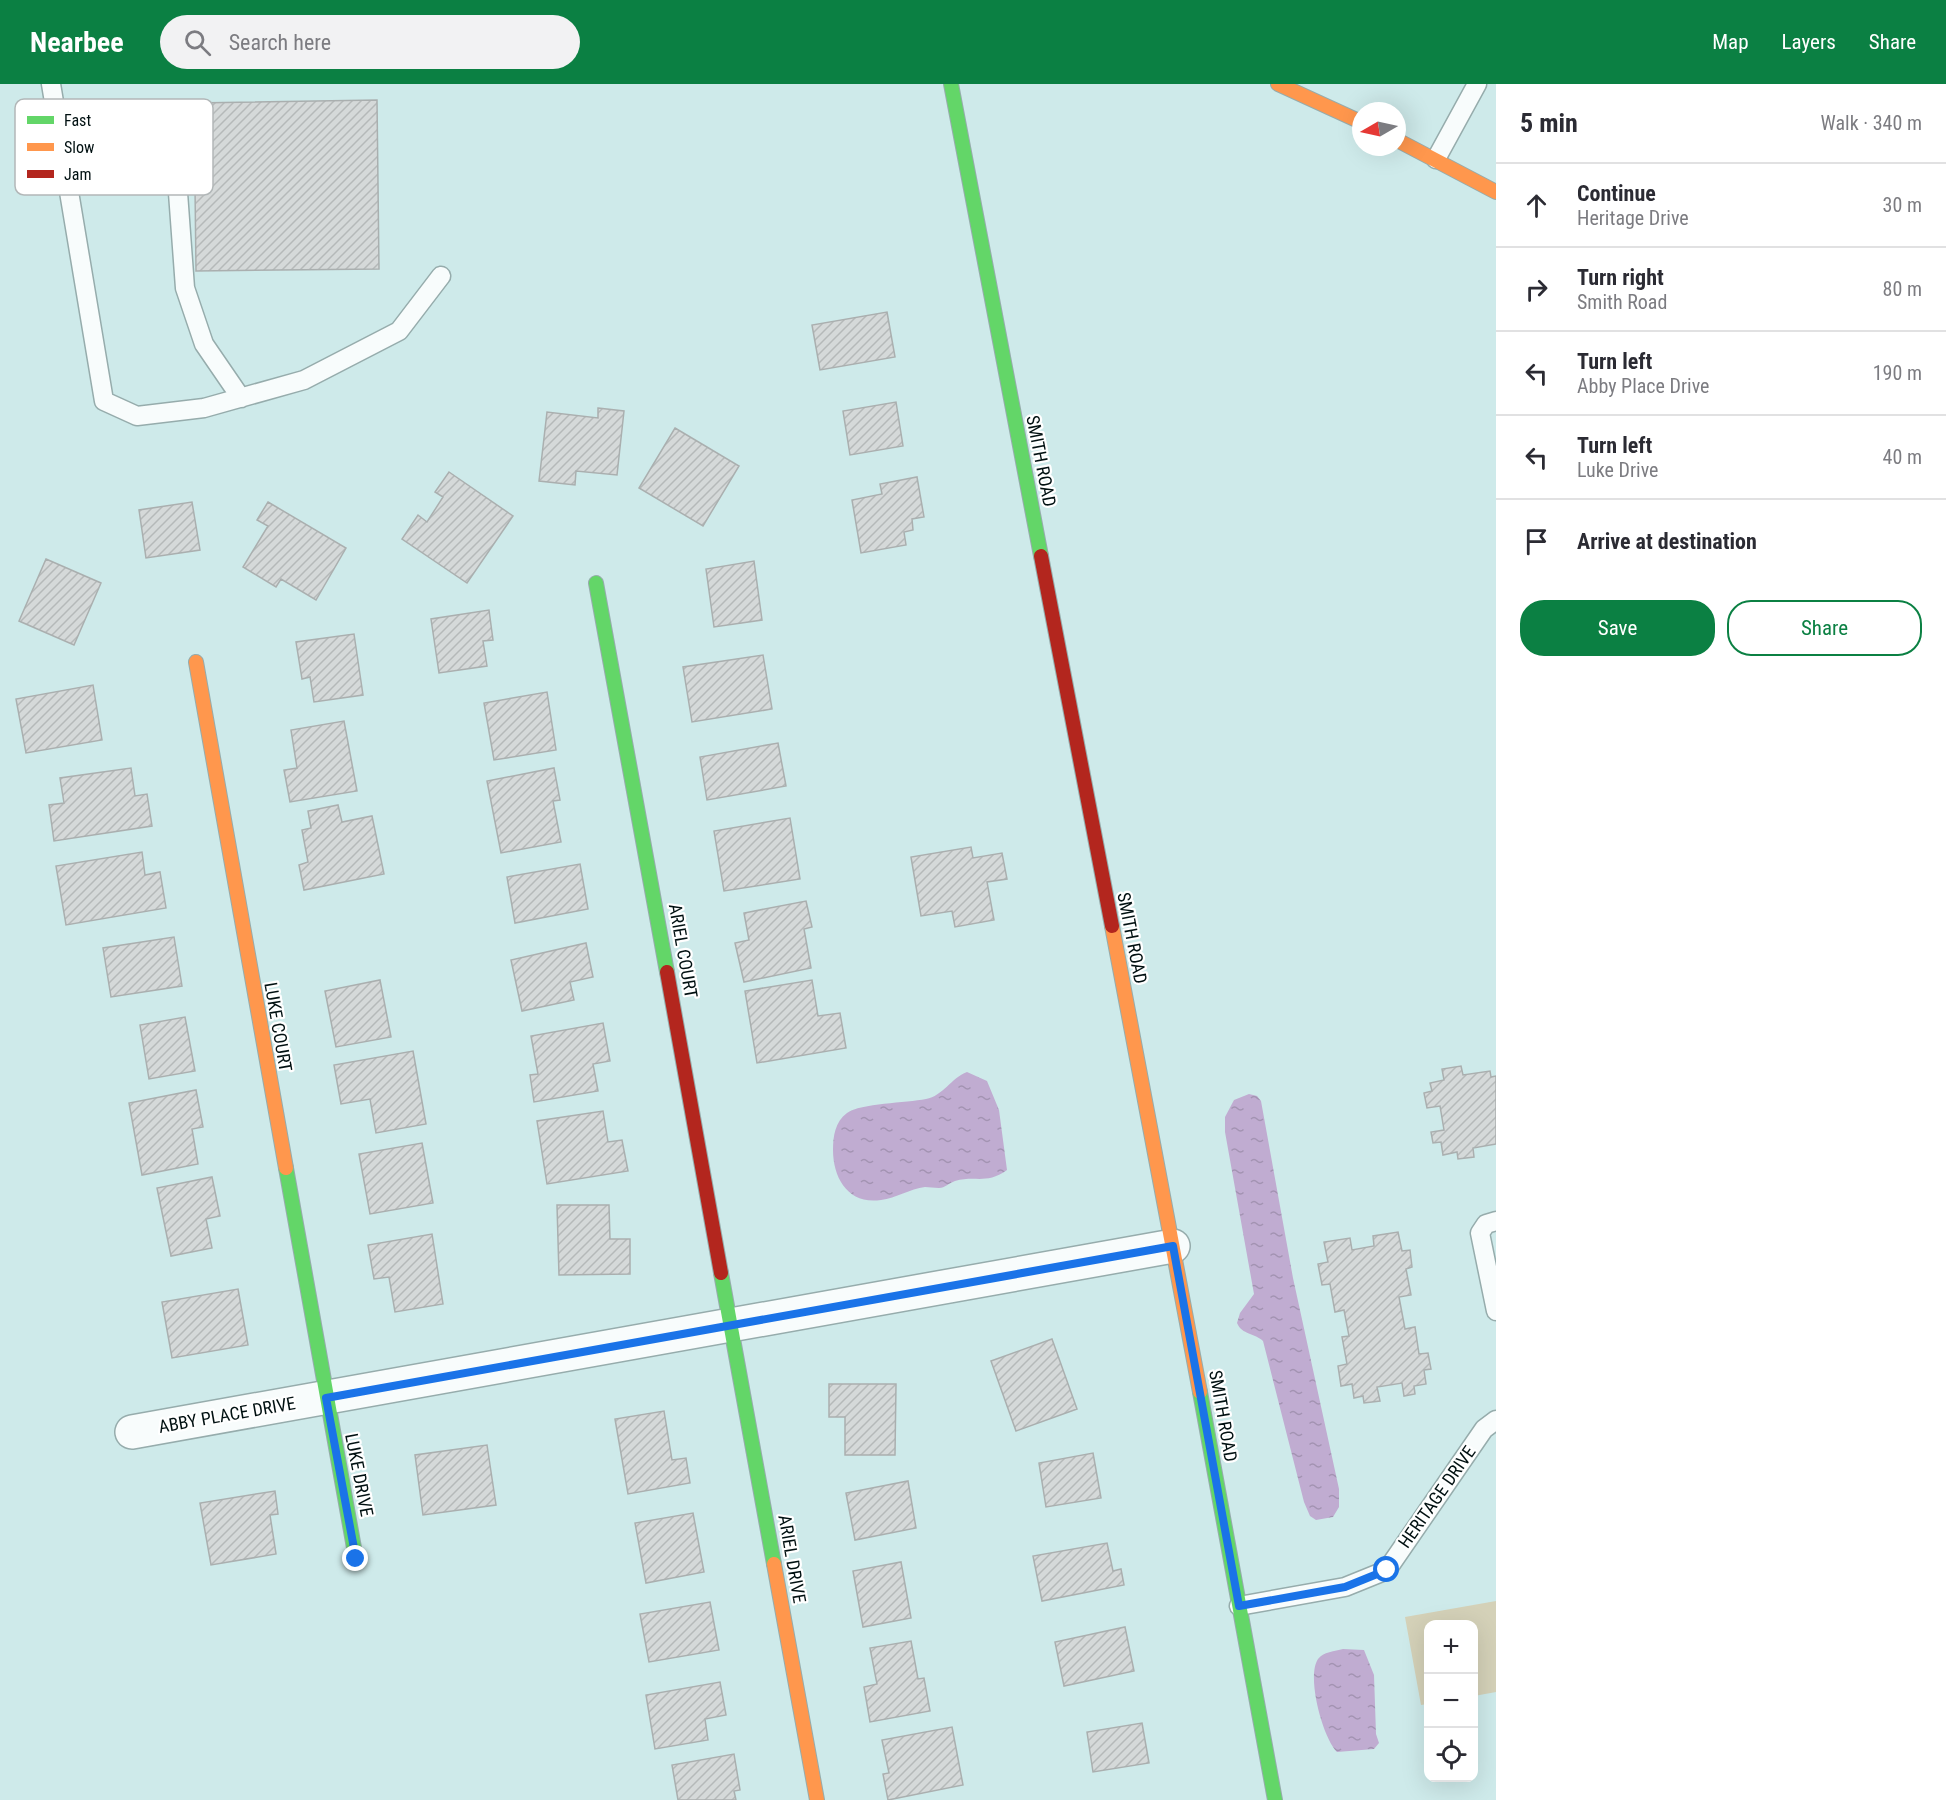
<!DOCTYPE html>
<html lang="en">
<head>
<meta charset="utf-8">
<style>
	body { margin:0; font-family:"Roboto Condensed",sans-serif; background:#f2f2f3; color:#2b2b33 }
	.controls { position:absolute; right:18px; bottom:18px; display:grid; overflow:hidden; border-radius:12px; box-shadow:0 6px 24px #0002 }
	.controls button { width:54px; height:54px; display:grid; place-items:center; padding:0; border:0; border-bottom:2px solid #e1e1e2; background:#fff; color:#2b2b33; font:30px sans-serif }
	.compass { position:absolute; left:1352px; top:18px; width:54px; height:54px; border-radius:50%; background:#fff; box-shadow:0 6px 24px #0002; rotate:261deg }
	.stop { position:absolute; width:18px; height:18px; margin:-14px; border:4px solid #1a73e8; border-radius:50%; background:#fff }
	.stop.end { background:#1a73e8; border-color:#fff; box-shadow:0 2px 6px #0008 }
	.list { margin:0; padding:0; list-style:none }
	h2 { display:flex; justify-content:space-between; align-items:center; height:78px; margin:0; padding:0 24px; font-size:26px }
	h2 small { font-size:20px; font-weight:400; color:#7c7c81 }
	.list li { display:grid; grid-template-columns:39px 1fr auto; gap:18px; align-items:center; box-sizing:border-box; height:84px; padding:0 24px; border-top:2px solid #e1e1e2 }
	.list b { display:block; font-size:22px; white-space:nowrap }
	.list p { margin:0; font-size:20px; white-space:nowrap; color:#7c7c81 }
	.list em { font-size:20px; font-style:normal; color:#7c7c81 }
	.actions { display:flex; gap:12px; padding:18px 24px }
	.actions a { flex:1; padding:14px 0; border:2px solid #0b8043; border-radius:24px; text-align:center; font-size:21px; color:#0b8043 }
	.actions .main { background:#0b8043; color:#fff }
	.icon { flex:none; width:33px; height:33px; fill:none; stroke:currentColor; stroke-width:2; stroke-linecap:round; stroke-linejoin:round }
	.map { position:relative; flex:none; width:1496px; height:1716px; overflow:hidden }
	header { display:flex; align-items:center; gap:36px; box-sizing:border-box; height:84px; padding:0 30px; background:#0b8043; color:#fff }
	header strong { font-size:28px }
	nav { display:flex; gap:33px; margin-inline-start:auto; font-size:21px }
	.search { width:420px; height:54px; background:#f2f2f3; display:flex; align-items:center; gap:15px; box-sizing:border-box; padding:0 21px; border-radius:33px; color:#7c7c81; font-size:22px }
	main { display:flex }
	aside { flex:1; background:#fff }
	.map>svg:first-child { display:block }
</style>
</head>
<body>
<header>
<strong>Nearbee</strong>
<div class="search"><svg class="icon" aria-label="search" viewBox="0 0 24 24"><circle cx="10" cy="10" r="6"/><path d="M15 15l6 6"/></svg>Search here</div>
<nav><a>Map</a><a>Layers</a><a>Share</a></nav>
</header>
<main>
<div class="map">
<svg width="1496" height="1716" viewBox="0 0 1496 1716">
	<defs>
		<pattern id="water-ripples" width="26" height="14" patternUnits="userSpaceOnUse" patternTransform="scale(1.5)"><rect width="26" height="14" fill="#c0acd1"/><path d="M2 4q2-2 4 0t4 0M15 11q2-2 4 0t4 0" fill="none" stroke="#a393b2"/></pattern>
		<pattern id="building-hatch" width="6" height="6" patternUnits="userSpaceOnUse" patternTransform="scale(1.5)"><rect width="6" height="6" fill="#d5d9d9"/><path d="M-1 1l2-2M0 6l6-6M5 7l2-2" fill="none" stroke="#b5b9b9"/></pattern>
	</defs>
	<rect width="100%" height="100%" fill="#ceeaea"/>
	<!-- grass -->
	<path fill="#d4d1b8" d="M 1496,1517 L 1496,1608 L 1474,1612 L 1474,1540 L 1428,1540 L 1428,1620 L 1421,1621 L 1405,1533 Z"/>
	<!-- water -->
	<path fill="url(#water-ripples)" d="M 967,988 L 987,997 L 999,1026 L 1007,1086 C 986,1101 976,1091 955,1097 C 949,1099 945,1104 939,1104 C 934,1104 929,1103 925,1103 C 910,1105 896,1114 881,1116 C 849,1121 833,1095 833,1066 C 833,1052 835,1038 847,1029 C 861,1019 906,1019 926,1015 C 943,1012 951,994 967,988 Z
		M 1249,1010 L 1257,1012 L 1261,1017 L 1293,1194 L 1339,1405 L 1339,1423 L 1333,1433 L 1316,1436 L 1310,1432 L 1304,1418 L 1263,1257 C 1255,1249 1242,1251 1237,1239 L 1240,1229 L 1254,1210 L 1225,1048 L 1225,1033 L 1234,1016 Z
		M 1343,1565 L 1364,1566 L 1374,1591 L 1376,1650 L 1379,1659 L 1374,1665 L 1337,1668 C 1323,1654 1306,1593 1318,1575 C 1323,1568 1335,1567 1343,1565 Z"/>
	<!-- building -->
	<path fill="url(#building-hatch)" stroke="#aaafaf" stroke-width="1.5" d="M 377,16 L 379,185 L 196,187 L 194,19 Z
		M 887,228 L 895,273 L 820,286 L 812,241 Z
		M 896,318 L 903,362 L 850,371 L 843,327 Z
		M 598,324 L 624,327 L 617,391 L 576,387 L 575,401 L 539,397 L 547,328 L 598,334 Z
		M 675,344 L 739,382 L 703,442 L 639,404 Z
		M 449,388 L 513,432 L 467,499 L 402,455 L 418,431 L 427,438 L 443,413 L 435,408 Z
		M 917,393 L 924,433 L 912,435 L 913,446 L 904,448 L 906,461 L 861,469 L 852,416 L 882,410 L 880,400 Z
		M 192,418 L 200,466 L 146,474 L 139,426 Z
		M 268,418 L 346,464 L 316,516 L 281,495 L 276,503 L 243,483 L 268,442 L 257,436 Z
		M 46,475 L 101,499 L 74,561 L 19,537 Z
		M 754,477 L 762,536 L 714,543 L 706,485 Z
		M 489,526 L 493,556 L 483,557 L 487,582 L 439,589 L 431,535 Z
		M 354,550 L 363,611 L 314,618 L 310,593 L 302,595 L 296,558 Z
		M 763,571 L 772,625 L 692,638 L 683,583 Z
		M 93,601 L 102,656 L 26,669 L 16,615 Z
		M 547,608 L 556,666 L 494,676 L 484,619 Z
		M 344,637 L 357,707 L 290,718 L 284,686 L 297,684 L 291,646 Z
		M 778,659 L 786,702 L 707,716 L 700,673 Z
		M 131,684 L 135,712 L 147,710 L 152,742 L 54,757 L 49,721 L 64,719 L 60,694 Z
		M 554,684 L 560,716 L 553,717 L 561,758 L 501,769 L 487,697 Z
		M 338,721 L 342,738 L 372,732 L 384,790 L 304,806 L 299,781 L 308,778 L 302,746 L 311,744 L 308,727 Z
		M 790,734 L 800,795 L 724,807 L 714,747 Z
		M 971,763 L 973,774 L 1002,769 L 1007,795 L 987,798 L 994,836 L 955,843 L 952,827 L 921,832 L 911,773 Z
		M 142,768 L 145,791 L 160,788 L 166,824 L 66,841 L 56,782 Z
		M 580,780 L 588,825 L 515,839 L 507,793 Z
		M 806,817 L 812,843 L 804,845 L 811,884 L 744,898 L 735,859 L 749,856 L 744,829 Z
		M 174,853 L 182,902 L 111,913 L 103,864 Z
		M 586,859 L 593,893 L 570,898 L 574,916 L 522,927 L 511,876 Z
		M 380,896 L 391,953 L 336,963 L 325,907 Z
		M 812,896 L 818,932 L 840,929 L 846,964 L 757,979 L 745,907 Z
		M 185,933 L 195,987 L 149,995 L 140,941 Z
		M 603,939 L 610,977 L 593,980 L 598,1007 L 534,1018 L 530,991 L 538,990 L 531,952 Z
		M 413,967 L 426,1040 L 376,1049 L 370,1015 L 341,1020 L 334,981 Z
		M 1461,982 L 1463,991 L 1490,987 L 1491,993 L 1496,992 L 1496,1060 L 1473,1064 L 1474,1073 L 1458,1075 L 1457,1068 L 1443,1071 L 1441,1058 L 1433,1059 L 1431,1048 L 1444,1046 L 1440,1022 L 1427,1024 L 1424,1009 L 1432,1007 L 1430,999 L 1444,996 L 1442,985 Z
		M 196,1006 L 203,1043 L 192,1045 L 198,1080 L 142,1091 L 129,1019 Z
		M 603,1027 L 608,1058 L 622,1056 L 628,1087 L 547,1100 L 537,1037 Z
		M 422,1059 L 433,1119 L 370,1130 L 359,1070 Z
		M 212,1093 L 220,1132 L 206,1135 L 212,1164 L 171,1172 L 157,1104 Z
		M 557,1121 L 609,1121 L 610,1155 L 630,1155 L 630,1190 L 559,1191 Z
		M 1398,1148 L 1402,1167 L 1410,1166 L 1412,1183 L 1406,1185 L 1411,1211 L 1399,1213 L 1405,1245 L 1415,1243 L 1419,1270 L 1428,1269 L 1431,1285 L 1424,1286 L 1426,1300 L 1414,1302 L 1415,1310 L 1404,1312 L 1402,1299 L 1377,1303 L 1380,1317 L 1364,1319 L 1363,1312 L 1354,1314 L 1352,1300 L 1341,1302 L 1338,1282 L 1347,1280 L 1342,1253 L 1349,1252 L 1344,1226 L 1335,1228 L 1330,1200 L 1322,1201 L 1318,1180 L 1328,1178 L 1324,1158 L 1350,1154 L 1352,1166 L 1374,1162 L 1373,1152 Z
		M 432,1150 L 443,1220 L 395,1228 L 389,1193 L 374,1195 L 368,1161 Z
		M 238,1205 L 248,1261 L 172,1274 L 162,1218 Z
		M 1052,1255 L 1077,1325 L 1016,1347 L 991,1277 Z
		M 829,1300 L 896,1300 L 895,1371 L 845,1371 L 845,1333 L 829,1333 Z
		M 664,1327 L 672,1376 L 686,1374 L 690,1399 L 628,1410 L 615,1335 Z
		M 487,1361 L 496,1421 L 423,1431 L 415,1371 Z
		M 1093,1369 L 1101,1414 L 1046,1423 L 1039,1379 Z
		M 908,1397 L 916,1444 L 855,1456 L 846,1409 Z
		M 275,1407 L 278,1430 L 270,1431 L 276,1470 L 211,1481 L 200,1419 Z
		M 693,1429 L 704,1488 L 646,1499 L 635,1439 Z
		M 1107,1459 L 1113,1487 L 1121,1485 L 1124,1501 L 1042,1517 L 1033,1472 Z
		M 901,1478 L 911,1534 L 863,1543 L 853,1487 Z
		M 710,1518 L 719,1566 L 649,1578 L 640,1530 Z
		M 1125,1543 L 1134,1587 L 1064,1602 L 1055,1558 Z
		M 911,1557 L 918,1595 L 924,1594 L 930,1627 L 870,1638 L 864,1603 L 877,1600 L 870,1564 Z
		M 720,1598 L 726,1631 L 705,1635 L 708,1656 L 655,1665 L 646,1611 Z
		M 1142,1639 L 1149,1679 L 1093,1688 L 1087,1648 Z
		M 952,1643 L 963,1701 L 888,1716 L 883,1690 L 889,1689 L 882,1656 Z
		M 734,1670 L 740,1706 L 734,1707 L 736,1716 L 678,1716 L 672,1681 Z"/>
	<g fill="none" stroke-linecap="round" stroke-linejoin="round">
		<!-- lane casing -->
		<g stroke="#96acac" stroke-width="21">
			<path id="lane" d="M 51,0 L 104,317 L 137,332 L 204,324 L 304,296 L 399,247 L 441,192
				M 1436,75 L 1477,0
				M 177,95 L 185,204 L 204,260 L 241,314
				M 1496,1137 L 1486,1140 L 1480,1149 L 1496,1227
				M 1239,1522 L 1345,1503 L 1387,1486 L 1484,1345 L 1496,1336"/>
		</g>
		<!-- street casing -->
		<g stroke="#96acac" stroke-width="36">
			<path id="street" d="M 132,1348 L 1173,1162"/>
		</g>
		<!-- fast casing -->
		<g stroke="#96acac" stroke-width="16">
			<path id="fast" d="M 951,0 L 1041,472
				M 596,499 L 667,888
				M 286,1084 L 356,1475
				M 721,1189 L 774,1480
				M 1200,1308 L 1275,1716"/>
		</g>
		<!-- slow casing -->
		<g stroke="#96acac" stroke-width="16">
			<path id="slow" d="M 1278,0 L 1361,38
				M 1397,56 L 1496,108
				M 196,578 L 286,1084
				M 1112,842 L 1200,1308
				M 774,1480 L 817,1716"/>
		</g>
		<!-- jam casing -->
		<g stroke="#96acac" stroke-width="16">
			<path id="jam" d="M 1041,472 L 1112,842
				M 667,888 L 721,1189"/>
		</g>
		<!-- lane -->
		<use href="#lane" stroke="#f8fcfc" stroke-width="18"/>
		<!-- street -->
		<use href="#street" stroke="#f8fcfc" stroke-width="33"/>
		<!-- fast -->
		<use href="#fast" stroke="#63d668" stroke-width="14"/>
		<!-- slow -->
		<use href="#slow" stroke="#ff974d" stroke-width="14"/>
		<!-- jam -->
		<use href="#jam" stroke="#b3261e" stroke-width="14"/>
	</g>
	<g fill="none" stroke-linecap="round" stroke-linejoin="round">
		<!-- route -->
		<path stroke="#1a73e8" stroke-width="8" d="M 356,1475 L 326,1314 L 1173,1162 L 1239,1522 L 1345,1503 L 1387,1486"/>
	</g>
	<g text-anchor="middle" stroke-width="4.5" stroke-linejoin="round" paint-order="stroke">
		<!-- street labels -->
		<g font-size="18" fill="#001011" stroke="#fff">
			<text transform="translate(1041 377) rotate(79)" y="6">SMITH ROAD</text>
			<text transform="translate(1132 854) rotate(79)" y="6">SMITH ROAD</text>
			<text transform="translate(683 867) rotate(80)" y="6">ARIEL COURT</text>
			<text transform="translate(278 943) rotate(80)" y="6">LUKE COURT</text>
			<text transform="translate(227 1331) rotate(-10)" y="6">ABBY PLACE DRIVE</text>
			<text transform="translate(1223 1332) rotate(80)" y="6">SMITH ROAD</text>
			<text transform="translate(359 1391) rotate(79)" y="6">LUKE DRIVE</text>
			<text transform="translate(1437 1413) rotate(-55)" y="6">HERITAGE DRIVE</text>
			<text transform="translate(792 1475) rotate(80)" y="6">ARIEL DRIVE</text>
		</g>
	</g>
	<!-- legend -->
	<rect x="15" y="15" width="198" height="96" rx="9" fill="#fff" stroke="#b2b7b8" stroke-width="1.5"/>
	<rect x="27" y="32" width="27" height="8" fill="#63d668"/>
	<rect x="27" y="59" width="27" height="8" fill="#ff974d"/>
	<rect x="27" y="86" width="27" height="8" fill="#b3261e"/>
	<g font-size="16" fill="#001011">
		<text x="64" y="42">Fast</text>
		<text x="64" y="69">Slow</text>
		<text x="64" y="96">Jam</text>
	</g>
</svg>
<div class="controls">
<button>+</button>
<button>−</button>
<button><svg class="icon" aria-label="locate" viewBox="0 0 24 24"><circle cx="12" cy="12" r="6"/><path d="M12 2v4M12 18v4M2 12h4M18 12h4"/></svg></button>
</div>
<svg class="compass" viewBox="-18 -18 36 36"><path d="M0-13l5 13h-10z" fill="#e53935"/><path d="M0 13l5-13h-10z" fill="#7c7c81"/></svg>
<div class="stop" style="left:1387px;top:1486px"></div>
<div class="stop end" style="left:356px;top:1475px"></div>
</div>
<aside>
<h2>5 min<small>Walk · 340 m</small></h2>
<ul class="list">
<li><svg class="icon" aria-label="ahead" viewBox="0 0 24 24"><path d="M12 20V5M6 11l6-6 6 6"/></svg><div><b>Continue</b><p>Heritage Drive</p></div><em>30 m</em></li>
<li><svg class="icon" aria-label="right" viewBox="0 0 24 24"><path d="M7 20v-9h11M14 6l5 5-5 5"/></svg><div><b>Turn right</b><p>Smith Road</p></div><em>80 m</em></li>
<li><svg class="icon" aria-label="left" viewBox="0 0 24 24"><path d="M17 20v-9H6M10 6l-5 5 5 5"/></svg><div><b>Turn left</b><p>Abby Place Drive</p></div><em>190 m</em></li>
<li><svg class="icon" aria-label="left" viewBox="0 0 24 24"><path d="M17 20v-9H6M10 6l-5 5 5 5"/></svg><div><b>Turn left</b><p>Luke Drive</p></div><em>40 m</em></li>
<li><svg class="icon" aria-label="arrive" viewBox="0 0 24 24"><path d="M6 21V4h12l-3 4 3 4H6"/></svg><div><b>Arrive at destination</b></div></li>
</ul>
<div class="actions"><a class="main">Save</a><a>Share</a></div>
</aside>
</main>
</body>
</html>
